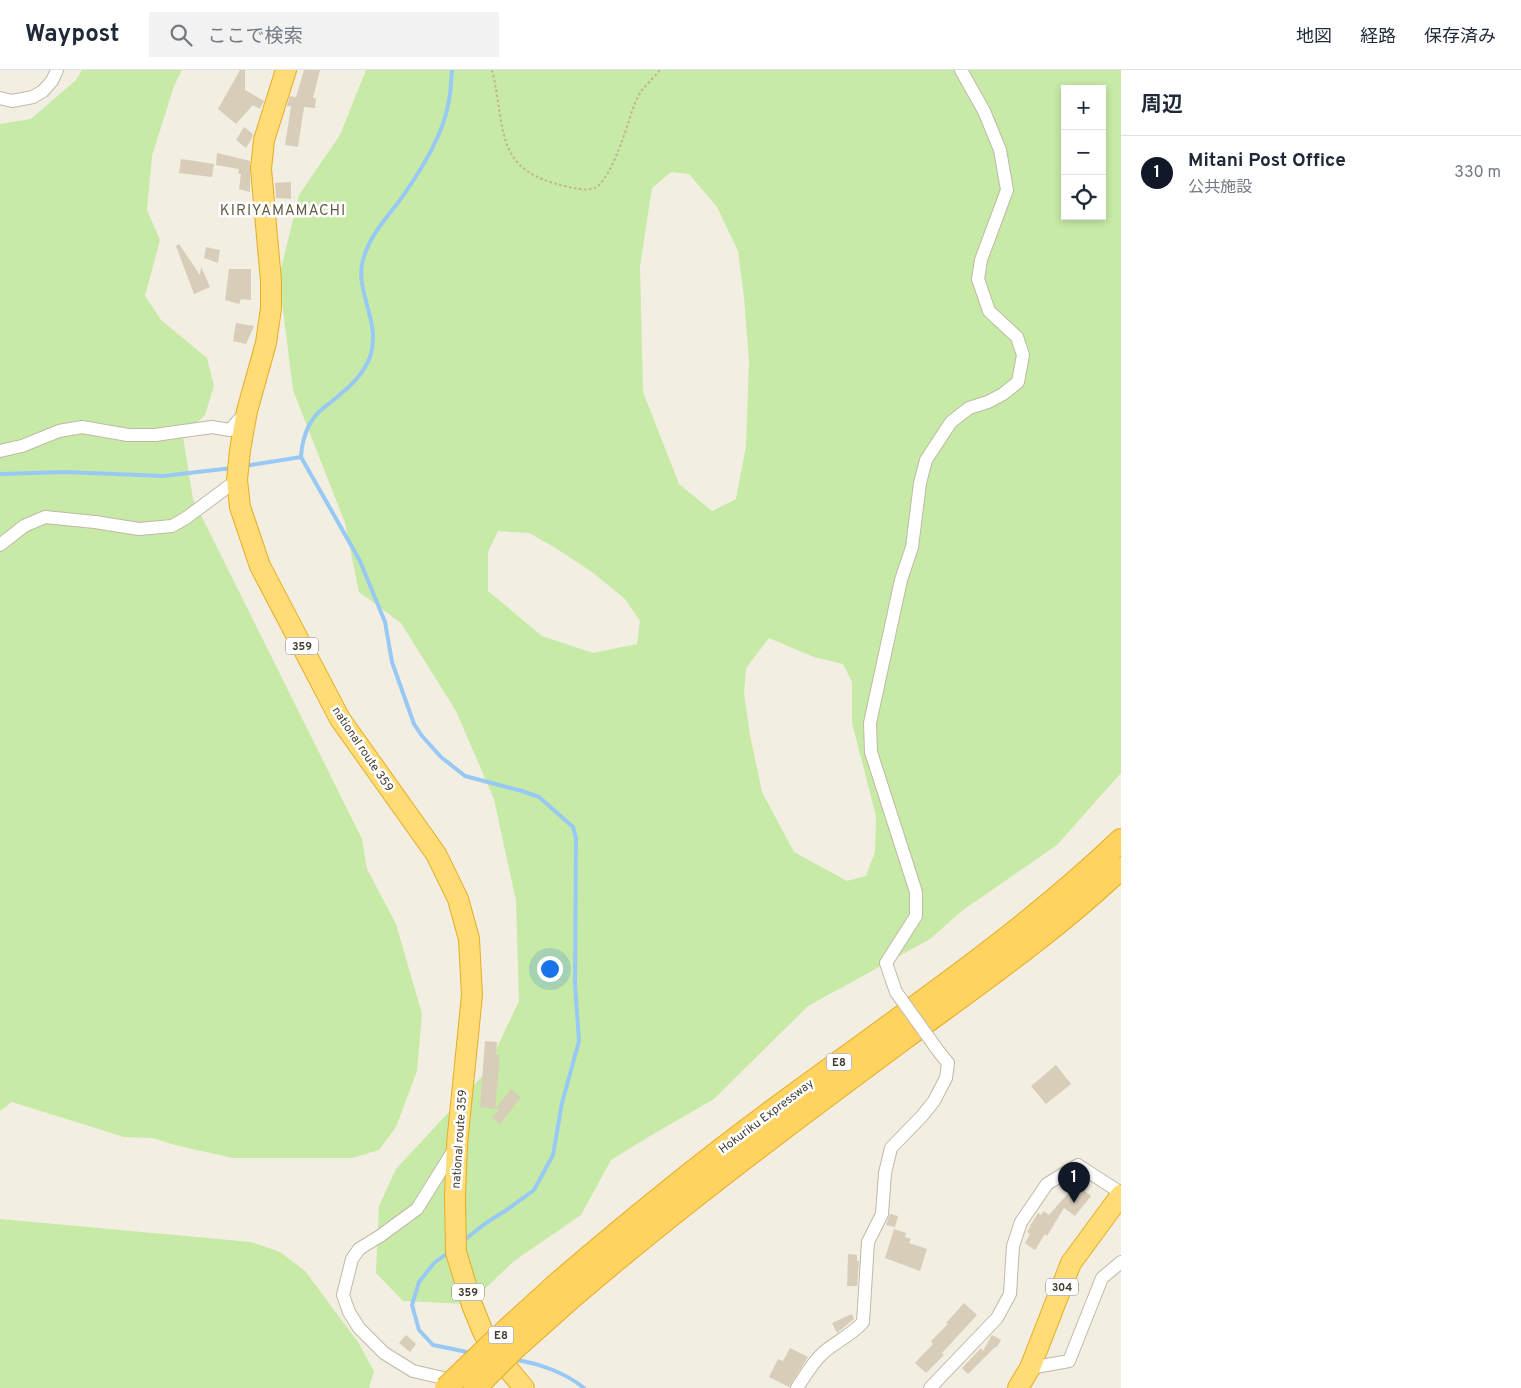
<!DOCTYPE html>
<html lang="ja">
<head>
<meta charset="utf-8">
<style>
	body { margin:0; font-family:Overpass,"Noto Sans JP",sans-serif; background:#f2f2f3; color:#1f2937 }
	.controls { position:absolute; right:15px; top:15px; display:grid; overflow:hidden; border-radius:0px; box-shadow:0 2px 8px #0003 }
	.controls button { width:45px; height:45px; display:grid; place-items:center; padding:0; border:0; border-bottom:1px solid #e0e1e3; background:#fff; color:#1f2937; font:25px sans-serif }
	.you { position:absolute; left:549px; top:898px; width:18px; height:18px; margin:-12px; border:4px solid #fff; border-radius:50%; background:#1a73e8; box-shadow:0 0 0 8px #1a73e833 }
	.badge { display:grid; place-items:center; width:32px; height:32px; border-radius:50%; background:#111827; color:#fff; font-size:16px; font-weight:700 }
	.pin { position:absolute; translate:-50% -41px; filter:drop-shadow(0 1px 2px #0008) }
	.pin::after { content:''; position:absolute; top:26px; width:18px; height:15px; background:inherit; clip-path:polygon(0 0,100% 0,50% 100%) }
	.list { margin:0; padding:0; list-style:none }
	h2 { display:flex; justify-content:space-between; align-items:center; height:65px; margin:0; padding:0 20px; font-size:21px }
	h2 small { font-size:16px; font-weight:400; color:#747a83 }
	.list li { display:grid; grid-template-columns:32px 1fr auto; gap:15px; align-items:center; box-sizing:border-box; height:75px; padding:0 20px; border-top:1px solid #e0e1e3 }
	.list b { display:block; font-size:19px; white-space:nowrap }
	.list p { margin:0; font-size:16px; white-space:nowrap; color:#747a83 }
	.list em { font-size:16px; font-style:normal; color:#747a83 }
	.icon { flex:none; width:28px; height:28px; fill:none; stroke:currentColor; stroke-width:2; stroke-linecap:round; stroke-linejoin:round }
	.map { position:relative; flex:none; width:1121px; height:1318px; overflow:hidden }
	header { display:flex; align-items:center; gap:30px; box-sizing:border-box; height:70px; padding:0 25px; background:#fff; border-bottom:1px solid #e0e1e3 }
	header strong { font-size:24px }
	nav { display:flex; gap:28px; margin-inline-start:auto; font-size:18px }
	.search { width:350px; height:45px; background:#f2f2f3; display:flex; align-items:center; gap:12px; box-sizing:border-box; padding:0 18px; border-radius:0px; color:#747a83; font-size:19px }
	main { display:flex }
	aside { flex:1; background:#fff }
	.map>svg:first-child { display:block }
</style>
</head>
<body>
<header>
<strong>Waypost</strong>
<div class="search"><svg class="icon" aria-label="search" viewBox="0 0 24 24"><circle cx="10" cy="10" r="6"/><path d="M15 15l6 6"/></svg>ここで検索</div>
<nav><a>地図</a><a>経路</a><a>保存済み</a></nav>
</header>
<main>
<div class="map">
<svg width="1121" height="1318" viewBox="0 0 1121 1318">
	<rect width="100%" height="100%" fill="#f2eee1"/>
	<!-- green -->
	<path fill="#c7eaa6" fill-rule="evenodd" d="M 82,0 L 182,0 L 174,16 L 152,86 L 147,140 L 160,170 L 145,226 L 161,250 L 207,288 L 214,316 L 205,345 L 183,367 L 193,429 L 362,769 L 367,799 L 396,854 L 422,944 L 417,1001 L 396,1057 L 379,1080 L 352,1088 L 233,1088 L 175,1075 L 153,1068 L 124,1067 L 12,1032 L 0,1041 L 0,54 L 31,49 L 76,10 Z
		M 366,0 L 1121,0 L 1121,703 L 1057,775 L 963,840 L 930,869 L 808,936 L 714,1029 L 650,1066 L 611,1090 L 581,1145 L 514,1191 L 469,1234 L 403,1231 L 376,1203 L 379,1136 L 396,1099 L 485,1003 L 519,931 L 516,831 L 494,729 L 456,641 L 401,553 L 359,522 L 345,453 L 293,320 L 279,207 L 299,125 L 340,65 ZM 1065,19 L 1102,19 L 1102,146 L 1065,146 ZM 671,102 L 689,104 L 717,137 L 738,181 L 744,227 L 749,291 L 746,376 L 736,429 L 712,441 L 679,414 L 643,322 L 640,196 L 652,118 ZM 498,461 L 529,463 L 554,477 L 592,502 L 625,529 L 640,551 L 637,574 L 593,583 L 542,566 L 488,521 L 488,482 ZM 769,568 L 814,587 L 843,594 L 852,612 L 852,653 L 876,746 L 875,782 L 866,806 L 847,811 L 794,782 L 762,722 L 750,665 L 744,624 L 746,598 Z
		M 0,1149 L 251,1172 L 280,1182 L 305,1201 L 358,1272 L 374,1301 L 369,1318 L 0,1318 Z"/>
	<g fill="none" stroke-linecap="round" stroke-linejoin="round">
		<!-- stream -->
		<path stroke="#98c9f5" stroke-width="4" d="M 452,0 C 451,10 451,20 449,30 C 444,63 424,95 405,123 C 390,145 370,163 363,190 C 354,221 382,252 370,287 C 363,306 346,320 331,332 C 326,336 320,340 316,345 C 306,357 302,371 301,387 L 360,491 L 385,552 L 392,592 L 414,654 L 422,666 L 441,687 L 465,706 L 522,721 L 539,727 L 573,757 L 576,768 L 575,914 L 579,971 L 562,1033 L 553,1085 L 534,1120 L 508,1139 L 486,1153 L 463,1171
			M 244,396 L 301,387
			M 0,404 L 65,402 L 163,406 L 232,398
			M 449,1182 L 434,1193 L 419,1212 L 412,1235 L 419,1260 L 433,1275 L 472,1283
			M 516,1290 C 538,1293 566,1303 584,1318"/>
	</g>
	<!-- building -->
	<path fill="#d7cdb9" d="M 240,0 L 245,0 L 245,20 L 264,31 L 260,39 L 253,35 L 236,54 L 218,39 Z
		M 304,0 L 320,0 L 313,28 L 316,28 L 315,38 L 304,37 L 298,77 L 285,75 L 291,36 L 287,36 L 290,26 L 296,27 Z
		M 244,57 L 253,64 L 252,68 L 246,78 L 236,70 Z
		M 217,83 L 250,91 L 250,122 L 239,119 L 241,104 L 238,103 L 239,99 L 216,95 Z
		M 181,89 L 214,94 L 212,107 L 179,103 Z
		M 291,112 L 291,129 L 276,128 L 275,113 Z
		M 179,174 L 200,205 L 201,197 L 210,217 L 194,224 L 176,176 Z
		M 206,177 L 220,180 L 218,193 L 204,188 Z
		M 229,199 L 251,199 L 251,230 L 241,229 L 239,234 L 225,230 Z
		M 236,253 L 254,256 L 246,274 L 233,271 Z
		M 485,971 L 497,972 L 496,984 L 500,985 L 495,1039 L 480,1037 Z
		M 1056,995 L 1071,1014 L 1046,1034 L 1031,1016 Z
		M 511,1019 L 521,1027 L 500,1054 L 492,1048 L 500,1039 L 495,1039 Z
		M 1076,1114 L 1091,1126 L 1075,1146 L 1064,1138 L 1047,1166 L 1045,1164 L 1035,1180 L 1025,1173 L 1030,1164 L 1027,1162 L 1031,1156 L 1030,1156 L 1038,1143 L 1041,1145 L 1044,1141 L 1049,1145 Z
		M 890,1144 L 898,1146 L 895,1157 L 886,1155 Z
		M 894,1159 L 906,1163 L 905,1167 L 911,1169 L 909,1173 L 927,1179 L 920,1201 L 885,1188 Z
		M 848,1184 L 857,1185 L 857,1191 L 859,1191 L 857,1216 L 847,1216 Z
		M 964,1233 L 977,1245 L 942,1283 L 944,1285 L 926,1303 L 915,1293 L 933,1274 L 931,1271 L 948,1254 L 946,1253 Z
		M 852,1244 L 854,1249 L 837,1263 L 832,1253 Z
		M 406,1265 L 416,1274 L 410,1282 L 399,1273 Z
		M 992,1265 L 1001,1270 L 997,1277 L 995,1277 L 968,1304 L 962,1298 L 981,1278 L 983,1281 Z
		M 790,1278 L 808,1287 L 789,1317 L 769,1307 L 778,1289 L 783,1291 Z"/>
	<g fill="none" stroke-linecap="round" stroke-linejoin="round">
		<!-- minor casing -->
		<g stroke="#c1b9a6" stroke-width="14">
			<path id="minor" d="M 0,28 L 12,31 L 33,27 L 43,21 L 52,11 L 57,0
				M 0,381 L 22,376 L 59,361 L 82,357 L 128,365 L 155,365 L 212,357 L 230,360 L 245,343
				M 0,475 L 24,456 L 45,447 L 95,452 L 139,459 L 172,456 L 186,448 L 237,410
				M 896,922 L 886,893 L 916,846 L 916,822 L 871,682 L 870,653 L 901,510 L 912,477 L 920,413 L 926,390 L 951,352 L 969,338 L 988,332 L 1003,324 L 1018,312 L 1023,285 L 1017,267 L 989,241 L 978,209 L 981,190 L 1007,120 L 1000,80 L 984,41 L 961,0
				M 455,1078 L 417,1139 L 380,1166 L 359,1179 L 352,1189 L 343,1225 L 349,1242 L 359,1258 L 384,1283 L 413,1301 L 456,1311
				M 1030,1298 L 1069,1291 L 1102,1208 L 1121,1192
				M 797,1318 C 805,1306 812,1293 823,1283 C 835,1272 852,1265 863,1252 L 868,1172 L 882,1144 L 885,1103 L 891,1078 L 922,1046 L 934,1031 L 946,1008 L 948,993 L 939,982
				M 930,1318 L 997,1248 L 1010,1224 L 1013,1176 L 1021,1152 L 1047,1114 L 1078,1095 L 1121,1123"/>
		</g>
		<!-- trunk casing -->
		<g stroke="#e8ac26" stroke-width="22">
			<path id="trunk" d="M 286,0 L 264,70 L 261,99 L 271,211 L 271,238 L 266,273 L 247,341 L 240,380 L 237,410 L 240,437 L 260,496 L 340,649 L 436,784 L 458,829 L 469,869 L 472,925 L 457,1074 L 455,1126 L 456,1182 L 472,1235 L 483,1262 L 493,1281 L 524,1318
				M 1018,1318 L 1030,1298 L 1071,1193 L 1121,1125"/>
		</g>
		<!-- motorway casing -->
		<g stroke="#e8ac26" stroke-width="24">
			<path id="motorway" d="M 557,1214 C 628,1153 700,1094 775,1039 C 892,952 1015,871 1121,770
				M 570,1229 C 679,1135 794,1050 910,964 C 982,911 1056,860 1121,798"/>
		</g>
		<!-- path -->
		<path stroke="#c1b494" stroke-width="2" stroke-dasharray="2.5 2.5" stroke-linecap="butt" d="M 492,0 C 507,61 492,101 569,117 C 580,119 593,123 601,113 C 615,95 621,73 629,51 C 632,40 636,29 642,20 C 648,13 655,6 660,0"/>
		<!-- minor -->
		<use href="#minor" stroke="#fff" stroke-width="12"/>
		<!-- trunk -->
		<use href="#trunk" stroke="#ffdc76" stroke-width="20"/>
		<!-- motorway -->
		<use href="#motorway" stroke="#ffd35f" stroke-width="22"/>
		<!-- minor-bridge casing -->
		<g stroke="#c1b9a6" stroke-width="14" stroke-linecap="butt">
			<path id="minor-bridge" d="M 896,922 L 939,982"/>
		</g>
		<!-- motorway-bridge casing -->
		<g stroke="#e8ac26" stroke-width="24" stroke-linecap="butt">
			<path id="motorway-bridge" d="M 446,1318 L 501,1265 L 557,1214
				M 475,1318 L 516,1277 L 570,1229"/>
		</g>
		<!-- minor-bridge -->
		<use href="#minor-bridge" stroke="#fff" stroke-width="12"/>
		<!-- motorway-bridge -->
		<use href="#motorway-bridge" stroke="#ffd35f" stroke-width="22"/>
	</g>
	<g text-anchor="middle" stroke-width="5" stroke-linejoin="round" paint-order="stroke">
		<!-- shield labels -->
		<g fill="#fff" stroke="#7c7870" stroke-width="1">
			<rect x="286" y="567.5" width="32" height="17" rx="4"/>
			<rect x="826.5" y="983.5" width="25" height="17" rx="4"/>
			<rect x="1046" y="1208.5" width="32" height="17" rx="4"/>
			<rect x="452" y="1213.5" width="32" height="17" rx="4"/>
			<rect x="488.5" y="1256.5" width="25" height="17" rx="4"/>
		</g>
		<g font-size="11" font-weight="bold" fill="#443e32">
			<text x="302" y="580">359</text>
			<text x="839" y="996">E8</text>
			<text x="1062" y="1221">304</text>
			<text x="468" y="1226">359</text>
			<text x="501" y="1269">E8</text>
		</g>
		<!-- street labels -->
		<g font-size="12" fill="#443e32" stroke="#fff">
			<text transform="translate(363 679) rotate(56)" y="4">national route 359</text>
			<text transform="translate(766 1046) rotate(-37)" y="4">Hokuriku Expressway</text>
			<text transform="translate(459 1069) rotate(-86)" y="4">national route 359</text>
		</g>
		<!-- quarter labels -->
		<g font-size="15" letter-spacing="1" fill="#675d48" stroke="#fff">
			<text x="283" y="145">KIRIYAMAMACHI</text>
		</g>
	</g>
</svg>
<div class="controls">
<button>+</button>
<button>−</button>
<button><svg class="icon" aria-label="locate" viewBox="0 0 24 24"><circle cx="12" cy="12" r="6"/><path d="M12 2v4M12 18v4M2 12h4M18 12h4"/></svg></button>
</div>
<div class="you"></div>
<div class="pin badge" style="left:1074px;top:1133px">1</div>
</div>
<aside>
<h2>周辺<small></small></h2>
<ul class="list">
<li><span class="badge">1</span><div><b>Mitani Post Office</b><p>公共施設</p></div><em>330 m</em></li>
</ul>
</aside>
</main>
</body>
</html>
